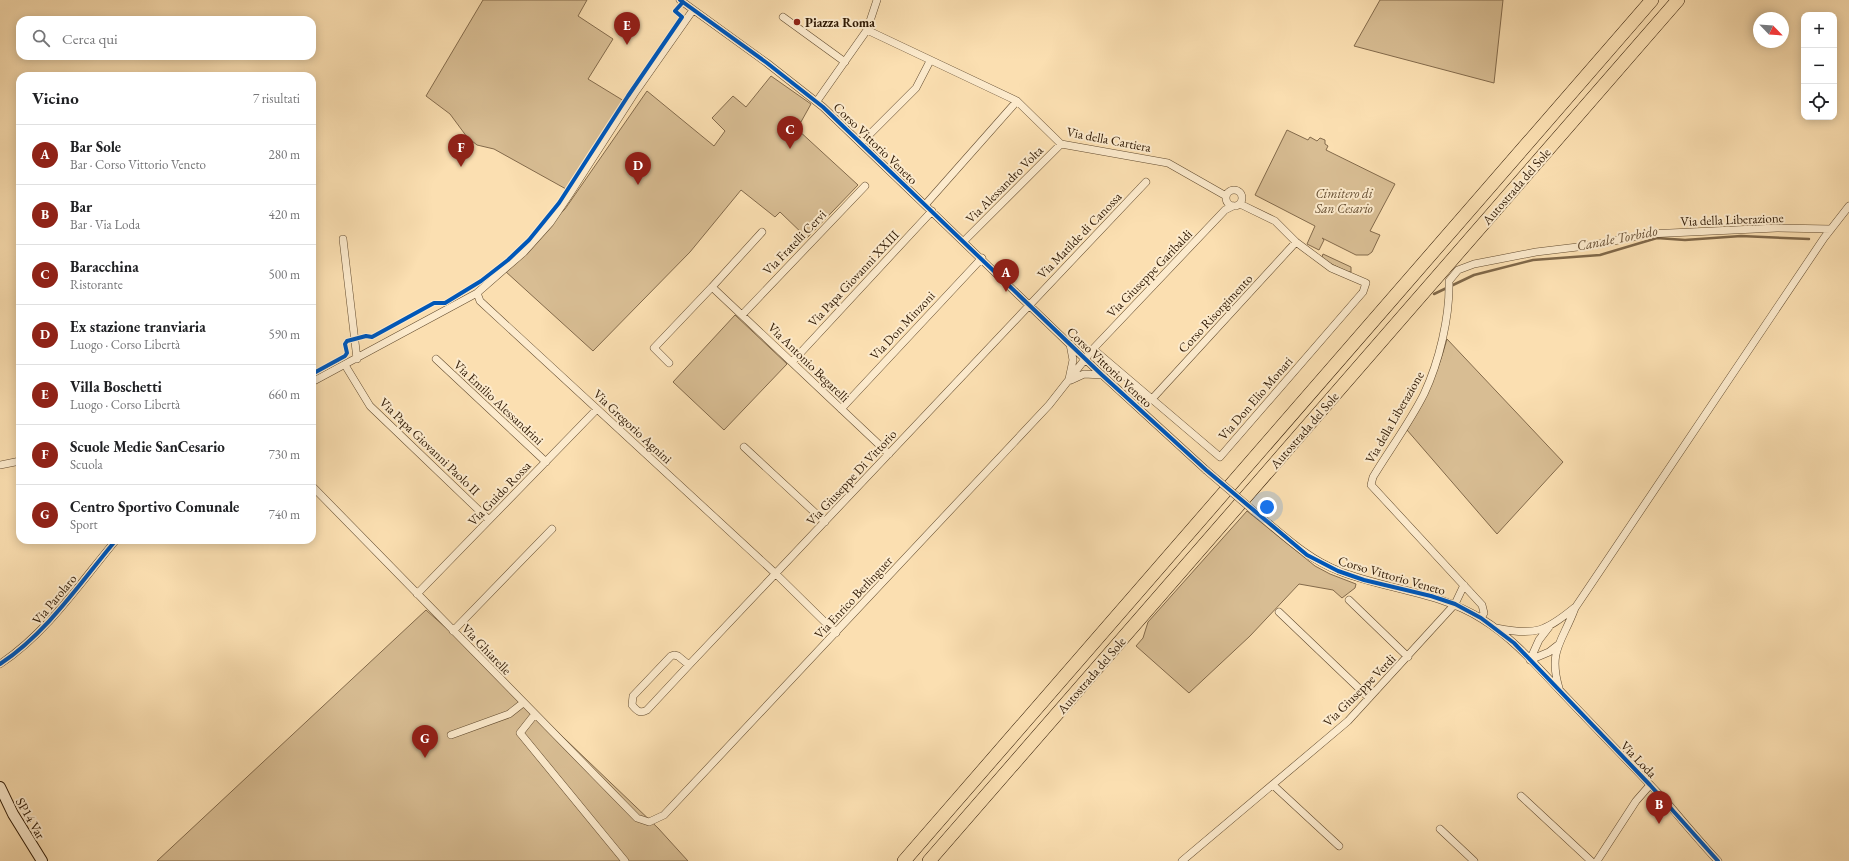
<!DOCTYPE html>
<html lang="it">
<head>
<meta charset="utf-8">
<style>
	body { margin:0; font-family:"EB Garamond",serif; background:#f6f6f6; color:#202124 }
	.controls { position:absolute; right:12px; top:12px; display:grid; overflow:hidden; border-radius:8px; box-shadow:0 2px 10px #0003 }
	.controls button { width:36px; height:36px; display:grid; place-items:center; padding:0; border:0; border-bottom:1px solid #e0e0e0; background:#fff; color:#202124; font:20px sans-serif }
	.compass { position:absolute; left:1753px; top:12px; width:36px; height:36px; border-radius:50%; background:#fff; box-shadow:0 2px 10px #0003; rotate:115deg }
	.you { position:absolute; left:1267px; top:507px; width:14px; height:14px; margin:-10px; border:3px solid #fff; border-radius:50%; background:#1a73e8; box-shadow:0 0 0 6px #1a73e833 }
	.badge { display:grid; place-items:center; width:26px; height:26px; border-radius:50%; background:#8f2418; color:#fff; font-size:13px; font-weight:700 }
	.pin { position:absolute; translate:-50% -33px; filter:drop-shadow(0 1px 2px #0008) }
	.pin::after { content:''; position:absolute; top:21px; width:14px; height:12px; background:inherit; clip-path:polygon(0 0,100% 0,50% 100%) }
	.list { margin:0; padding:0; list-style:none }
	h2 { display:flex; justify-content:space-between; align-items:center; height:52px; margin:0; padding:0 16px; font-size:17px }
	h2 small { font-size:13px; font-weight:400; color:#757577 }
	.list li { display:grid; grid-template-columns:26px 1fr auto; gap:12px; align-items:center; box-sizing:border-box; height:60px; padding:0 16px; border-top:1px solid #e0e0e0 }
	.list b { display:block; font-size:15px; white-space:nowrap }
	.list p { margin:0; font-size:13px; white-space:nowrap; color:#757577 }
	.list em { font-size:13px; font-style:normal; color:#757577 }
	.icon { flex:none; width:22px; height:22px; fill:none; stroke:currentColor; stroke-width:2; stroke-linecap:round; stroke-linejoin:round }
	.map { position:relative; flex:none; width:1849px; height:861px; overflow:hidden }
	.search { position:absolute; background:#fff; box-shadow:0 2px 10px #0003; left:16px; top:16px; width:300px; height:44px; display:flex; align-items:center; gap:10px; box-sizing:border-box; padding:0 14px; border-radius:12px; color:#757577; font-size:15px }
	.panel { position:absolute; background:#fff; box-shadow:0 2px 10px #0003; left:16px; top:72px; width:300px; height:472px; border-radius:12px }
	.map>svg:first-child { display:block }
</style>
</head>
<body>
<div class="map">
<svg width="1849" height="861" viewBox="0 0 1849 861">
	<rect width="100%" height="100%" fill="#fbdfb1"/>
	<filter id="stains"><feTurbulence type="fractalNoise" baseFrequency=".005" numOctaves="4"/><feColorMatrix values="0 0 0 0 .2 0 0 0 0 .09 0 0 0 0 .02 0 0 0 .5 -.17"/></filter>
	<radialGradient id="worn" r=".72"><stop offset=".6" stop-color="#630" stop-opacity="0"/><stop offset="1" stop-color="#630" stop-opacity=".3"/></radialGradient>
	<!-- green -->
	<path fill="#d8bd93" stroke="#836a4b" d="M 483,0 L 587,0 L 578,16 L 613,39 L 588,79 L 624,101 L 566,189 L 494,149 L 477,145 L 467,137 L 450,114 L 426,96 Z
		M 1380,0 L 1503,0 L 1494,83 L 1354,46 Z
		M 771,76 L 811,104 L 797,129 L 858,185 L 807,238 L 780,212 L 775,217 L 741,190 L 690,252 L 593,351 L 505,271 L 565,209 L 647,91 L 714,146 L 725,131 L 712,118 L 733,96 L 746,107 Z
		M 1287,130 L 1308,140 L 1310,137 L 1317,141 L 1320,138 L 1325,140 L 1325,144 L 1328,146 L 1326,150 L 1395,184 L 1370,231 L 1380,235 L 1372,252 L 1368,255 L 1356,255 L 1322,238 L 1324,240 L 1319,250 L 1307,244 L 1315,226 L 1255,195 Z
		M 1323,254 L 1351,267 L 1351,272 L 1348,272 L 1327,262 L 1322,257 Z
		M 735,315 L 787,364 L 724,430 L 673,382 Z
		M 1447,339 L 1563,462 L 1497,534 L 1407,430 C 1425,400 1438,372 1447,339 Z
		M 1247,511 L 1315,566 L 1330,574 L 1356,584 L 1355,588 L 1342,598 L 1333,590 L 1299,584 L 1250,636 L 1189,693 L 1136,646 L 1143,638 L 1148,622 Z
		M 426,610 L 493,670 L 658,828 L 688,861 L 157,861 Z"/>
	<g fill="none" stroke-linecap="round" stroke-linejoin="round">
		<!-- stream -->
		<path stroke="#7f6748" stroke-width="2.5" d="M 1434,294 L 1474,275 L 1533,260 L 1600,255 L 1657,238 L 1685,240 L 1741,236 L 1809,239"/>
		<!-- street casing -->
		<g stroke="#614a2e" stroke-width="8">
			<path id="street" d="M 680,0 L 767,63 L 823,107 L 1086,360 L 1206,470
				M 783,17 L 845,62
				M 867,30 L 1017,101 L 1061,144 L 1168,163 L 1226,196
				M 817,101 L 867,30 L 877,0
				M 861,143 L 916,88 L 930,61
				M1226 198a8 8 0 1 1 16 0a8 8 0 1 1-16 0Z
				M 925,205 L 1017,101
				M 343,239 L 357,359
				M 964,241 L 1061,144
				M 712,287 L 762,232
				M 477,293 L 480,301 L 776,574 L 836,633
				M 742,315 L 865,186
				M 1093,349 L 1220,457 L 1363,292 L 1366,283 L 1331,268 L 1296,242 L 1275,221 L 1240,204
				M 436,359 L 546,462
				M 792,362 L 932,211
				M 669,363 L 654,348 L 712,287 L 889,454
				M 345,365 L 370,406 L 489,520
				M 1069,379 L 1073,360 L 1070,344
				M 1071,380 L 1084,374 L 1102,375
				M 312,382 L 477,293 L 524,252 L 550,223 L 569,195 L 634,94 L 693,10
				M 1152,399 L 1296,242
				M 841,409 L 982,258
				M 744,447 L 825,522
				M 0,465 L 20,461
				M 312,486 L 637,818 L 649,822 L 664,815 L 1049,405 L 1093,349 L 1225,210 L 1233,206
				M 1255,512 C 1281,533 1307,559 1339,571 C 1387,590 1437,591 1482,619 C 1515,639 1541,671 1568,699 C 1602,735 1637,770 1670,806 C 1686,825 1701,843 1718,861
				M 417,594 L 597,409
				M 1349,600 L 1408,657
				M 1279,612 L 1369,698
				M 1481,618 L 1484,613 L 1482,605 L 1371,485 L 1373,477 C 1390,449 1410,422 1424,394 C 1439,362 1450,317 1449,281 L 1458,270 L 1474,264 L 1536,252 L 1594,245 L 1648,234 L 1777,228 L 1831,229
				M 1496,628 C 1534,636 1545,632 1574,608
				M 453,631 L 552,529
				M 1530,660 L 1539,640 L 1549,627
				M 1530,660 L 1549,652 L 1558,645
				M 0,664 C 47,633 80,583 116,540
				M 689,665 L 647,710 C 640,714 637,711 632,705 L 633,696 L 671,656 L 674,655 L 678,656 L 689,665 L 1146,182
				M 1559,688 C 1548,650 1562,643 1575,608 L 1824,238 L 1849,206
				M 535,714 L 520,733 L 625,861
				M 451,735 L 509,714 L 523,703
				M 1273,785 L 1339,846
				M 1521,796 L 1591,861
				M 1440,829 L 1474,861
				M 1182,861 L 1348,721 L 1455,604 L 1464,585
				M 1597,861 L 1636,801 L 1650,785"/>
		</g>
		<!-- secondary casing -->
		<g stroke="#2e1803" stroke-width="12">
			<path id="secondary" d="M 0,787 L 13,814 L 42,861"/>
		</g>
		<!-- highway casing -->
		<g stroke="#2e1803" stroke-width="14">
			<path id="highway" d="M 904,861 L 1652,0
				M 929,861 L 1678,0"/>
		</g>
		<!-- street -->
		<use href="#street" stroke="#fceacc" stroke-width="7"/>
		<!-- secondary -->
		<use href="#secondary" stroke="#fceacc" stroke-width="10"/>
		<!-- highway -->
		<use href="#highway" stroke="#fbdfb1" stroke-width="13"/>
		<!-- street-bridge casing -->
		<g stroke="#614a2e" stroke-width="8" stroke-linecap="butt">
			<path id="street-bridge" d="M 1206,470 L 1255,512"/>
		</g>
		<!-- street-bridge -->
		<use href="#street-bridge" stroke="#fceacc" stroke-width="7"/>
		<!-- cycleway casing -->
		<g stroke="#fceacc" stroke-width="6">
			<path id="cycleway" d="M 680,0 L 767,63 L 823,107 L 1102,375 L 1206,470 L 1307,555 L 1338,571 L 1364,580 L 1431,596 L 1455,604 L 1481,618 L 1514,643 L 1650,785 L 1718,861
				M 312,374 L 345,356 L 347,353 L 345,344 L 347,341 L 366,336 L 372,337 L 434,303 L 445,303 L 481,281 L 508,260 L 529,240 L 559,203 L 628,96 L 682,17 L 675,11 L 683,2
				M 0,664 C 47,633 80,583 116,540"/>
		</g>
		<!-- cycleway -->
		<use href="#cycleway" stroke="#0057b8" stroke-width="4"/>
	</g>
	<!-- markers -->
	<circle fill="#8f2418" stroke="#fceacc" stroke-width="1.5" cx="797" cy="22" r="4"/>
	<g text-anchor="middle" stroke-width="4" stroke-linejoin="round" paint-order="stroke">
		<!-- poi labels -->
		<g font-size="13" font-weight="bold" fill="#2e1803" stroke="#fceacc" text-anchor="start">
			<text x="805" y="27">Piazza Roma</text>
		</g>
		<!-- street labels -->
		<g font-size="13" fill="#2e1803" stroke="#fceacc">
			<text transform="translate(1109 139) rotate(11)" y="5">Via della Cartiera</text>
			<text transform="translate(876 143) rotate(44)" y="5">Corso Vittorio Veneto</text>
			<text transform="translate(1004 184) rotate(-45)" y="5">Via Alessandro Volta</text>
			<text transform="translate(1516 186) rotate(-49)" y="5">Autostrada del Sole</text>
			<text transform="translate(1732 219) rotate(-2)" y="5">Via della Liberazione</text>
			<text transform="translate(1079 235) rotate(-46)" y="5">Via Matilde di Canossa</text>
			<text transform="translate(794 242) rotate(-46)" y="5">Via Fratelli Cervi</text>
			<text transform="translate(1149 273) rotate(-46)" y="5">Via Giuseppe Garibaldi</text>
			<text transform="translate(853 278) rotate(-47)" y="5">Via Papa Giovanni XXIII</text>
			<text transform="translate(1215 313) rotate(-47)" y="5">Corso Risorgimento</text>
			<text transform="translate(902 325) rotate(-47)" y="5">Via Don Minzoni</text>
			<text transform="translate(809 362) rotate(44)" y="5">Via Antonio Begarelli</text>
			<text transform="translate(1110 367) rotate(43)" y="5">Corso Vittorio Veneto</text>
			<text transform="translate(1255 398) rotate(-49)" y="5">Via Don Elio Monari</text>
			<text transform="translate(499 402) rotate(43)" y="5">Via Emilio Alessandrini</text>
			<text transform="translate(1394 417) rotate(-60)" y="5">Via della Liberazione</text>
			<text transform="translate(633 426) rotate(43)" y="5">Via Gregorio Agnini</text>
			<text transform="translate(1304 430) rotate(-49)" y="5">Autostrada del Sole</text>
			<text transform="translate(430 446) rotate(44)" y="5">Via Papa Giovanni Paolo II</text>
			<text transform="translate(851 477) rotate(-47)" y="5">Via Giuseppe Di Vittorio</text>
			<text transform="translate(499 493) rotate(-46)" y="5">Via Guido Rossa</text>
			<text transform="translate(1392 575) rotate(16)" y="5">Corso Vittorio Veneto</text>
			<text transform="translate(853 597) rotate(-47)" y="5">Via Enrico Berlinguer</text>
			<text transform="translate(54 599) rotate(-50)" y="5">Via Parolaro</text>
			<text transform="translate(487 649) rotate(46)" y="5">Via Ghiarelle</text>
			<text transform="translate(1091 675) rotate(-49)" y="5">Autostrada del Sole</text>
			<text transform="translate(1359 690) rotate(-45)" y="5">Via Giuseppe Verdi</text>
			<text transform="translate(1639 759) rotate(46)" y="5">Via Loda</text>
			<text transform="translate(31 818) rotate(60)" y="5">SP14 Var</text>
		</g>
		<!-- park labels -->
		<g font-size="13" font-style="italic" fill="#614a2e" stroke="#fceacc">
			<text x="1344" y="198">Cimitero di<tspan x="1344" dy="15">San Cesario</tspan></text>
		</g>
		<!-- water labels -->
		<g font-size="14" font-style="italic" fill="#644c31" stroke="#fceacc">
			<text transform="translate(1617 238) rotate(-11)" y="5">Canale Torbido</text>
		</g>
	</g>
	<rect width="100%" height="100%" filter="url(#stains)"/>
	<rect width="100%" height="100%" fill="url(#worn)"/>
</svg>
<div class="controls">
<button>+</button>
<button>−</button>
<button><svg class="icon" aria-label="locate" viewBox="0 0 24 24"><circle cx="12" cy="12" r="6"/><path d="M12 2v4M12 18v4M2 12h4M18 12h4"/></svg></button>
</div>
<svg class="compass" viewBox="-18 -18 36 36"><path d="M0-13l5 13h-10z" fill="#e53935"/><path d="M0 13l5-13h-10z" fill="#757577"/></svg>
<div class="you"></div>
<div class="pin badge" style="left:1006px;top:292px">A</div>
<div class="pin badge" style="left:1659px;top:824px">B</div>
<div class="pin badge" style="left:790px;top:149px">C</div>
<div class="pin badge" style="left:638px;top:185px">D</div>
<div class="pin badge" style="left:627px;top:45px">E</div>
<div class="pin badge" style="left:461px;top:167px">F</div>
<div class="pin badge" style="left:425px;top:758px">G</div>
<div class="search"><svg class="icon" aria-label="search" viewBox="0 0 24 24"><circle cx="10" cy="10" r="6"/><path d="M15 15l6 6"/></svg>Cerca qui</div>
<section class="panel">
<h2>Vicino<small>7 risultati</small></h2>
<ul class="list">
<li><span class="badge">A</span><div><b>Bar Sole</b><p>Bar · Corso Vittorio Veneto</p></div><em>280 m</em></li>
<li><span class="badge">B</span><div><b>Bar</b><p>Bar · Via Loda</p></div><em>420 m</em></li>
<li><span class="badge">C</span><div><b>Baracchina</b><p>Ristorante</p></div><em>500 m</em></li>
<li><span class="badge">D</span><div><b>Ex stazione tranviaria</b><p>Luogo · Corso Libertà</p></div><em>590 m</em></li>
<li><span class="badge">E</span><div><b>Villa Boschetti</b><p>Luogo · Corso Libertà</p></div><em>660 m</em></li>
<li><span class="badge">F</span><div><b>Scuole Medie SanCesario</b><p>Scuola</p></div><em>730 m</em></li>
<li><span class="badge">G</span><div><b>Centro Sportivo Comunale</b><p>Sport</p></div><em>740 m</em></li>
</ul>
</section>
</div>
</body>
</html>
